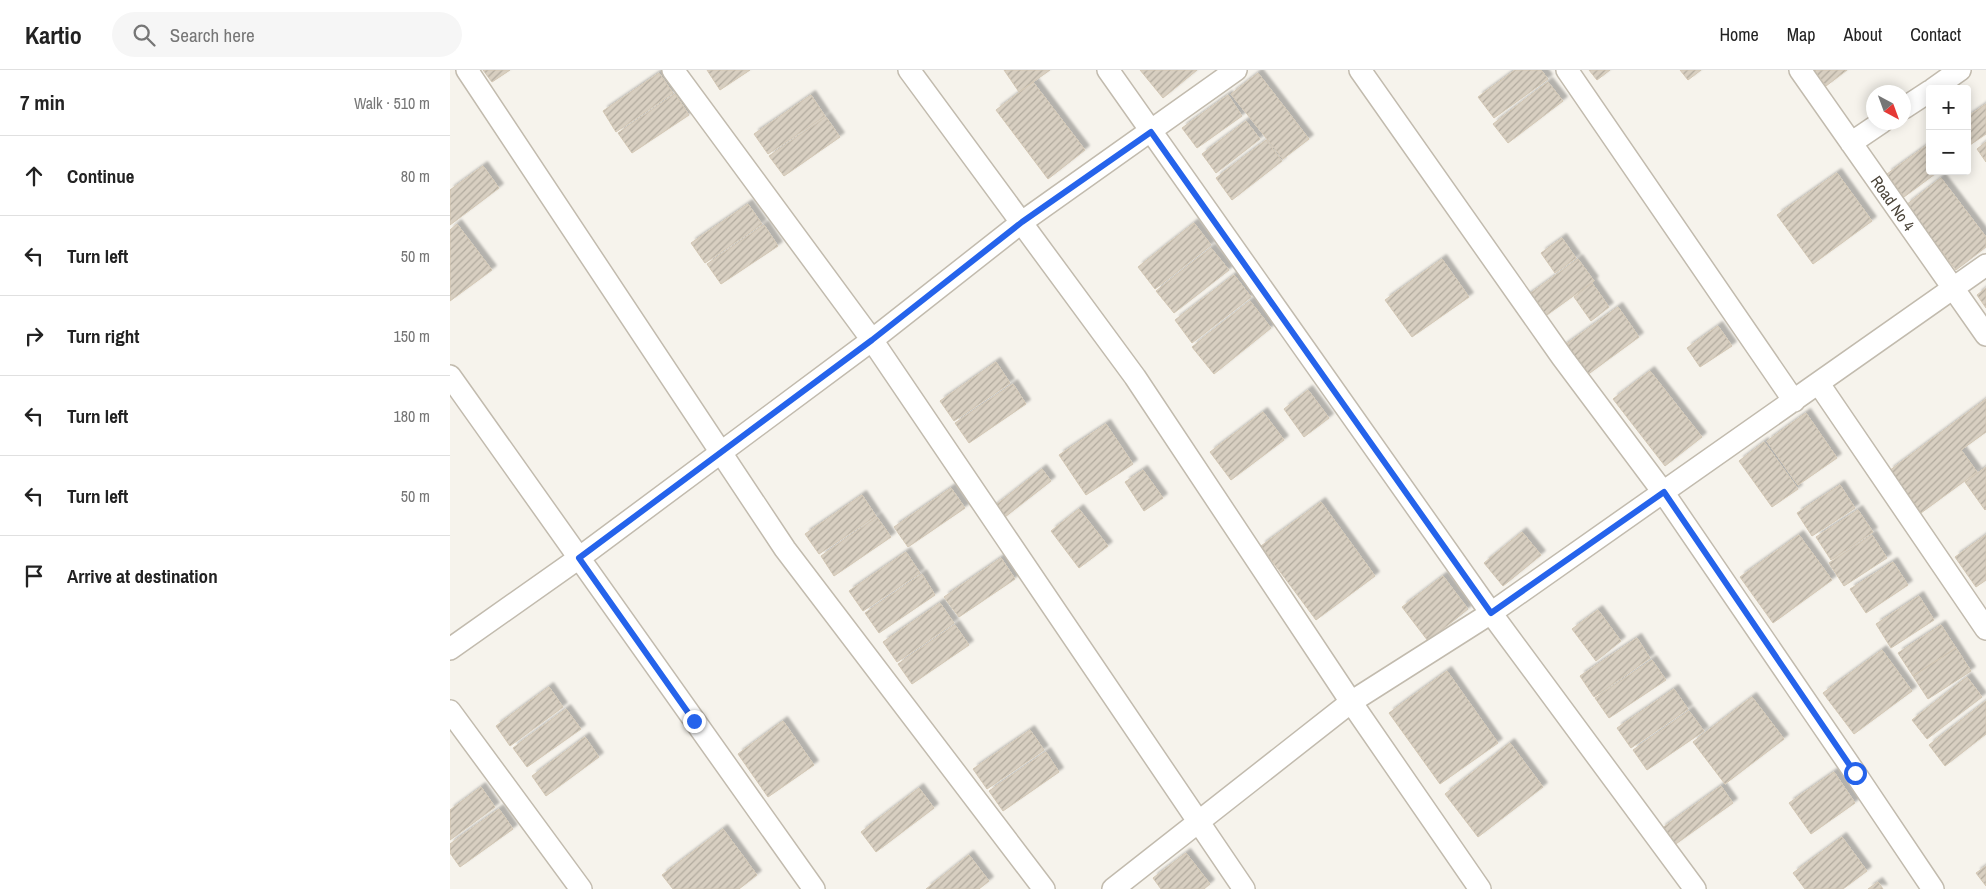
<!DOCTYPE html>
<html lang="en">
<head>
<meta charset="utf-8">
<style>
	body { margin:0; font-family:"Archivo Narrow",sans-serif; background:#f6f6f6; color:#222 }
	.controls { position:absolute; right:15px; top:15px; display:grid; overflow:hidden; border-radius:5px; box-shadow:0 2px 12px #0003 }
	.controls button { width:45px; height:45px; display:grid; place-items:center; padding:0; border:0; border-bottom:1px solid #e0e0e0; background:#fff; color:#222; font:25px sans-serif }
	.compass { position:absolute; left:1416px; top:15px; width:45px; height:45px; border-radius:50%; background:#fff; box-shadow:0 2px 12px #0003; rotate:139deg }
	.stop { position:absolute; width:15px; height:15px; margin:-11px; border:4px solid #2563eb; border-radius:50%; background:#fff }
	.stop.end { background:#2563eb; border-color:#fff; box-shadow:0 1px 5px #0008 }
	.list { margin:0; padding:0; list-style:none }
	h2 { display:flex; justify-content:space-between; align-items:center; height:65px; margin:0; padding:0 20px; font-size:21px }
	h2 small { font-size:16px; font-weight:400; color:#767676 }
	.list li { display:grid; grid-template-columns:32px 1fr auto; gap:15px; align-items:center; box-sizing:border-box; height:80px; padding:0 20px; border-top:1px solid #e0e0e0 }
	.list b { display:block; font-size:19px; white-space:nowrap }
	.list em { font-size:16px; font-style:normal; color:#767676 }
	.icon { flex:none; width:28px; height:28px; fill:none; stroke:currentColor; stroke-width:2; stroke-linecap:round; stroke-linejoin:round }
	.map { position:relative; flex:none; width:1536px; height:819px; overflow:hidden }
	header { display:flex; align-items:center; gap:30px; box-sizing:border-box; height:70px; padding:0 25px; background:#fff; border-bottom:1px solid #e0e0e0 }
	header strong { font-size:24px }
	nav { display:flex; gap:28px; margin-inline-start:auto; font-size:18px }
	.search { width:350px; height:45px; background:#f6f6f6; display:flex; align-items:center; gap:12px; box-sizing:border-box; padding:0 18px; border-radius:28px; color:#767676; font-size:19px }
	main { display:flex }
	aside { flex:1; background:#fff }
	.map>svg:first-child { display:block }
</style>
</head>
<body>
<header>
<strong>Kartio</strong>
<div class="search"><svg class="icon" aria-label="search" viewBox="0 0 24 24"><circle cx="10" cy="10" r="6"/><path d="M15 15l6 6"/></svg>Search here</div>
<nav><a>Home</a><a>Map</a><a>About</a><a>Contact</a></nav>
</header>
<main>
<aside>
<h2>7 min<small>Walk · 510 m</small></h2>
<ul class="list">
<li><svg class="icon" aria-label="ahead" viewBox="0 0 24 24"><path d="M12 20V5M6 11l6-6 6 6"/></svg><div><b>Continue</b></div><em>80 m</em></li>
<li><svg class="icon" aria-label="left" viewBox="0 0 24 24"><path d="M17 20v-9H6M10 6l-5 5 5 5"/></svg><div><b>Turn left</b></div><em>50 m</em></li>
<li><svg class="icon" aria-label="right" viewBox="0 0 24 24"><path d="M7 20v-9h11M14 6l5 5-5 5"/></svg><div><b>Turn right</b></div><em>150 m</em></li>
<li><svg class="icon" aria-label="left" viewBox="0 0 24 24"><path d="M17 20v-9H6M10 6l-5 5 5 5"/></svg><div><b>Turn left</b></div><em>180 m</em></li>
<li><svg class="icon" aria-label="left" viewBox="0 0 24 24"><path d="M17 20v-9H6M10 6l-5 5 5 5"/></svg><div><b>Turn left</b></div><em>50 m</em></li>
<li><svg class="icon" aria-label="arrive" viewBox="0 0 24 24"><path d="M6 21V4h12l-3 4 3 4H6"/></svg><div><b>Arrive at destination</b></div></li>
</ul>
</aside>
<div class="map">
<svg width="1536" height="819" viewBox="0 0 1536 819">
	<defs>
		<pattern id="building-hatch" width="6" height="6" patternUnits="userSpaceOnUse" patternTransform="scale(1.25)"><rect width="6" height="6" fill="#d8cfc1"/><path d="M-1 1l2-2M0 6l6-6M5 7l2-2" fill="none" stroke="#b1aa9e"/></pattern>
		<filter id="shadow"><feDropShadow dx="4.5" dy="-4.5" stdDeviation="1" flood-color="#0004"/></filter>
	</defs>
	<rect width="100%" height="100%" fill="#f6f3ec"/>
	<!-- building -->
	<path fill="url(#building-hatch)" stroke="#d3c7b4" filter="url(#shadow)" d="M 33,0 L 60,0 L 42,12 Z
		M 257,0 L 300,0 L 270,20 Z
		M 554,0 L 600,0 L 569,22 Z
		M 690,0 L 747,0 L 713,28 Z
		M 1065,0 L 1091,0 L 1098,9 L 1044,48 L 1028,27 Z
		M 1139,0 L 1160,0 L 1147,10 Z
		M 1230,0 L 1251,0 L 1238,10 Z
		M 1364,0 L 1397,0 L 1376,16 Z
		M 209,3 L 223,23 L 166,62 L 153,41 Z
		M 808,3 L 859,69 L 833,89 L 781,24 Z
		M 583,12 L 635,80 L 598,109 L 546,40 Z
		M 1098,12 L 1113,31 L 1058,73 L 1043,54 Z
		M 225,24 L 239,45 L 182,83 L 168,63 Z
		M 361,25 L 375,46 L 318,84 L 304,64 Z
		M 778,25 L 792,46 L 747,78 L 732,58 Z
		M 1536,34 L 1536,64 L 1517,77 L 1517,47 Z
		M 376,47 L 390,67 L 334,106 L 319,86 Z
		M 796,51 L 810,69 L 766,103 L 752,84 Z
		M 816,70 L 832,91 L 782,130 L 766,108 Z
		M 1536,72 L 1536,92 L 1527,79 Z
		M 1480,73 L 1480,101 L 1489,101 L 1454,127 L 1437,104 Z
		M 33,96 L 49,118 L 0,155 L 0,120 Z
		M 1387,103 L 1422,151 L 1363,194 L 1327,145 Z
		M 1491,108 L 1536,167 L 1536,177 L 1506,200 L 1456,135 Z
		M 298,134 L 312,154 L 255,193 L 241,173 Z
		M 744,153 L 761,175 L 705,219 L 688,197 Z
		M 7,154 L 42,200 L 0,231 L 0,160 Z
		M 314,155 L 328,176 L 271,214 L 257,194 Z
		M 1112,168 L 1126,188 L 1105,203 L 1091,183 Z
		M 761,178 L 779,200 L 724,243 L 706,221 Z
		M 992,189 L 1019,227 L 962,267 L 935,230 Z
		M 1128,189 L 1144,211 L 1090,250 L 1074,228 Z
		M 784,205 L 801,227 L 742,273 L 725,250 Z
		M 1142,213 L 1159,237 L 1141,251 L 1124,227 Z
		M 1536,218 L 1536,238 L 1527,225 Z
		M 800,231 L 821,258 L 764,304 L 742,277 Z
		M 1168,237 L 1189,267 L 1133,308 L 1111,278 Z
		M 1268,256 L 1282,276 L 1250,297 L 1237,278 Z
		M 546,292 L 560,313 L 504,351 L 490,331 Z
		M 1200,301 L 1252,367 L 1215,396 L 1163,329 Z
		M 563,314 L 576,334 L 519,373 L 505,353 Z
		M 858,320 L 879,348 L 854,367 L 834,339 Z
		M 1536,329 L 1536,362 L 1511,380 L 1527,402 L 1471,443 L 1439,401 Z
		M 813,342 L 834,370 L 781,410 L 760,382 Z
		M 1356,343 L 1387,388 L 1348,415 L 1317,371 Z
		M 656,354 L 683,394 L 636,425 L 609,385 Z
		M 1314,372 L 1348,419 L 1322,437 L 1289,391 Z
		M 1536,397 L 1536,439 L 1535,440 L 1515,412 Z
		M 592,399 L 601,411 L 546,454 L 537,442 Z
		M 693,400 L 713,428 L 694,441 L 675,412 Z
		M 1390,415 L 1405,438 L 1362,466 L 1347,443 Z
		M 501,418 L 515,438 L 458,477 L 444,457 Z
		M 412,425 L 426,446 L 369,484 L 355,464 Z
		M 871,432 L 925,506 L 866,550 L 811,476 Z
		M 629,439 L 658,476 L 629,498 L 601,461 Z
		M 1408,440 L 1423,462 L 1381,490 L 1366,467 Z
		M 427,447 L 441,467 L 384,506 L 371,486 Z
		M 1072,462 L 1091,485 L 1053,516 L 1034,493 Z
		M 1349,465 L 1382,510 L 1323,553 L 1290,507 Z
		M 1422,465 L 1437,488 L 1394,516 L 1379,493 Z
		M 1536,465 L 1536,510 L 1526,517 L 1505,487 Z
		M 456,482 L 470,503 L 413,541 L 399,521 Z
		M 551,488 L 565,509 L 509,547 L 494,527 Z
		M 1443,492 L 1458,515 L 1416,543 L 1400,519 Z
		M 472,504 L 485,525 L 429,563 L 415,543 Z
		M 993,506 L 1018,539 L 978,571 L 952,537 Z
		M 1469,526 L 1484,550 L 1441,578 L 1426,554 Z
		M 490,533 L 504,553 L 447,592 L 433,572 Z
		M 1148,540 L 1171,571 L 1146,591 L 1122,559 Z
		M 505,555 L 519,575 L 462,614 L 448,594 Z
		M 1491,555 L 1506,578 L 1463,606 L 1448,583 Z
		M 1187,568 L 1200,588 L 1144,627 L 1130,606 Z
		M 1506,578 L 1521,601 L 1478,629 L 1463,606 Z
		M 1432,580 L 1462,621 L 1404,664 L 1373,623 Z
		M 1202,590 L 1216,610 L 1159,648 L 1145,628 Z
		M 997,601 L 1048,673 L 990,714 L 939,643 Z
		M 1517,607 L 1532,627 L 1477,669 L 1462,650 Z
		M 99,617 L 113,637 L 60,676 L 46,656 Z
		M 1224,619 L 1238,639 L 1181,678 L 1167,658 Z
		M 1302,627 L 1334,669 L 1275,714 L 1243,672 Z
		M 1536,631 L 1536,664 L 1495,696 L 1479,675 Z
		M 116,639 L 131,659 L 77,697 L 63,678 Z
		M 1239,641 L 1254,661 L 1197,700 L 1183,680 Z
		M 333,651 L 364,695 L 318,727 L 288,684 Z
		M 580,660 L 594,680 L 537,719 L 523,699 Z
		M 135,667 L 149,687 L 96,726 L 82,706 Z
		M 1060,673 L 1093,717 L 1028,767 L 995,724 Z
		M 596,682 L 609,702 L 553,741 L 539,721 Z
		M 1384,702 L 1405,733 L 1361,764 L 1339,733 Z
		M 1271,716 L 1283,733 L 1223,776 L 1211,759 Z
		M 31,717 L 45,737 L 0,770 L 0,740 Z
		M 469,718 L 484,738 L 426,782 L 411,762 Z
		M 49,739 L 63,759 L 10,797 L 0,783 L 0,774 Z
		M 273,759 L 307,805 L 289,819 L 223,819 L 212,805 Z
		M 1392,767 L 1417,801 L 1393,819 L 1355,819 L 1343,803 Z
		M 736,783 L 760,814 L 754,819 L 711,819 L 703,808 Z
		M 519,785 L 539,811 L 529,819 L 476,819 Z
		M 1536,796 L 1536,816 L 1526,803 Z
		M 1428,812 L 1433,819 L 1418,819 Z"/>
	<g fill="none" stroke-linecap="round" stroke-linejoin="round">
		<!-- street casing -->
		<g stroke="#c2bbae" stroke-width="24">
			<path id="street" d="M 17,0 L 335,479 L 594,819
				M 223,0 L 422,270 L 794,819
				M 459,0 L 685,307 L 901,632 L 1030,819
				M 658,0 L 1041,543 L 1245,819
				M 910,0 L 1112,287 L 1213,422 L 1405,703 L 1483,819
				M 1117,0 L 1344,331
				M 1350,0 L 1536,265
				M 1483,19 L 1510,0
				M 1454,38 L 1480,21
				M 1401,73 L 1432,52
				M 0,306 L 364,819
				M 1369,314 L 1536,559
				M 0,579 L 129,488 L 422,270 L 572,152 L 786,0
				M 0,641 L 131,819
				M 663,819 L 901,632 L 1041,543 L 1536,195"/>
		</g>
		<!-- street -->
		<use href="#street" stroke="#fff" stroke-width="21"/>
	</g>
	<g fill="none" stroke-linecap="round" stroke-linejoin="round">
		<!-- route -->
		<path stroke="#2563eb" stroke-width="6" d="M 244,651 L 129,488 L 422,270 L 572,152 L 701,62 L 1041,543 L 1214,422 L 1405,703"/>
	</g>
	<g text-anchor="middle" stroke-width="4" stroke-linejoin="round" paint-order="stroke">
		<!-- street labels -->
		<g font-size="16" fill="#4b4439" stroke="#fff">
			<text transform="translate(1443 133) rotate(55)" y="6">Road No 4</text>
		</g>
	</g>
</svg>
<div class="controls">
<button>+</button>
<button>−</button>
</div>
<svg class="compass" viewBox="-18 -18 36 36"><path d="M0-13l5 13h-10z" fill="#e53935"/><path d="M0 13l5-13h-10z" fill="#767676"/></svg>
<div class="stop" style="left:1405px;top:703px"></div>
<div class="stop end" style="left:244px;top:651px"></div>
</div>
</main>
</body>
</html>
